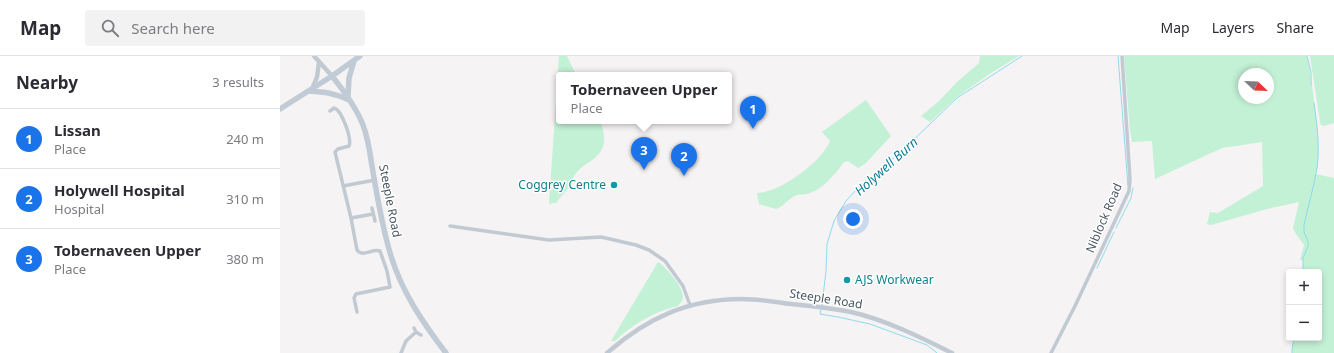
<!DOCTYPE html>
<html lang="en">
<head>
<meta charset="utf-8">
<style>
	body { margin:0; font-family:"Noto Sans",sans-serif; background:#f2f2f3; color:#2b2b33 }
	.controls { position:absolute; right:12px; bottom:12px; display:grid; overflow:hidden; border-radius:4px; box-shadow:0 2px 6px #0003 }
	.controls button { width:36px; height:36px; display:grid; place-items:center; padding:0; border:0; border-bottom:1px solid #e1e1e2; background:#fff; color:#2b2b33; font:20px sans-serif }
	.compass { position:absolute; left:958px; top:12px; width:36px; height:36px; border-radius:50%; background:#fff; box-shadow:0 2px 6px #0003; rotate:113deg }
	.you { position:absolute; left:573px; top:163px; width:14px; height:14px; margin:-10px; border:3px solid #fff; border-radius:50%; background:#1a73e8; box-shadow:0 0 0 6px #1a73e833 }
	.badge { display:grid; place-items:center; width:26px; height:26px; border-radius:50%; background:#1a73e8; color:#fff; font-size:13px; font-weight:700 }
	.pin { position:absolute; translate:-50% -33px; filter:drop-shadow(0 1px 2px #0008) }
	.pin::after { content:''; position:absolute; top:21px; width:14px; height:12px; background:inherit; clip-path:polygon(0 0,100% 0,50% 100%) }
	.popup { position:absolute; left:276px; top:16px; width:176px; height:52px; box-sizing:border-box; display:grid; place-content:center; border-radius:4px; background:#fff; filter:drop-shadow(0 1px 3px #0005); font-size:13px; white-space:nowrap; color:#7c7c81 }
	.popup b { font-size:15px; color:#2b2b33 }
	.popup::after { content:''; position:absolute; left:50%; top:100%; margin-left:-8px; border:8px solid transparent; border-top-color:#fff }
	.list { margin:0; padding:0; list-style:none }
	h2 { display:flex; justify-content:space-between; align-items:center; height:52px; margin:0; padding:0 16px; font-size:17px }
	h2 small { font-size:13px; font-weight:400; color:#7c7c81 }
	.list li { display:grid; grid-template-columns:26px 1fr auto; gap:12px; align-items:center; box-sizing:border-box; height:60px; padding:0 16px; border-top:1px solid #e1e1e2 }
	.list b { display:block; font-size:15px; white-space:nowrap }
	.list p { margin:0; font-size:13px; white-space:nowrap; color:#7c7c81 }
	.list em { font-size:13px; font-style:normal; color:#7c7c81 }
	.icon { flex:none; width:22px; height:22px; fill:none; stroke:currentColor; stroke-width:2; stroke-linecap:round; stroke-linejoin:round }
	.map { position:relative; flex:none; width:1054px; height:297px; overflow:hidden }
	header { display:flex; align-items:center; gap:24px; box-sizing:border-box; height:56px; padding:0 20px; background:#fff; border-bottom:1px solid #e1e1e2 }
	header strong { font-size:19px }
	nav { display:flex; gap:22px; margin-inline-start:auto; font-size:14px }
	.search { width:280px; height:36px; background:#f2f2f3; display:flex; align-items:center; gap:10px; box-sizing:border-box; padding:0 14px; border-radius:4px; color:#7c7c81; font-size:15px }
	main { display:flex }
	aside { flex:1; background:#fff }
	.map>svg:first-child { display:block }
</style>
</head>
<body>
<header>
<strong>Map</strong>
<div class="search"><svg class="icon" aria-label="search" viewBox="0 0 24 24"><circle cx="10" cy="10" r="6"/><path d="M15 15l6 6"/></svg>Search here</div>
<nav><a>Map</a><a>Layers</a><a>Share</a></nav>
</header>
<main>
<aside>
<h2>Nearby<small>3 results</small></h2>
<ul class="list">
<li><span class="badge">1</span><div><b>Lissan</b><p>Place</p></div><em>240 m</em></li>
<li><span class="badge">2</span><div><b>Holywell Hospital</b><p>Hospital</p></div><em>310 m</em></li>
<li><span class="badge">3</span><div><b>Tobernaveen Upper</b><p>Place</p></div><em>380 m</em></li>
</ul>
</aside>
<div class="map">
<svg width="1054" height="297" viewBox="0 0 1054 297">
	<rect width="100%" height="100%" fill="#f5f3f3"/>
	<!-- green -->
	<path fill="#c3f1d5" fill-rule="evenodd" d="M 279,0 L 287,0 L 296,19 L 279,19 L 279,65 L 320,65 C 326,80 327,94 312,104 C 307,108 302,110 297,116 C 293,120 291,127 288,132 C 284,137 280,142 276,147 L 269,148 Z
		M 700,0 L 739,0 L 711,17 L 677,41 L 650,66 L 641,60 L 659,45 L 676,27 L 699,7 Z
		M 844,0 L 1027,0 C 1030,12 1031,24 1033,37 C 1036,63 1042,91 1036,118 L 1054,122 L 1054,297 L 1012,297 L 1012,293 L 1014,282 L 1039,282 L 1039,216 L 1023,216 L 1023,204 L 1020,204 L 1024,189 L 1016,178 L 1013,172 L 1019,146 L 987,153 L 931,169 L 927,168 L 930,156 L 938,157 L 983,130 L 982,86 L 942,92 L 875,123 L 872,85 L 852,86 L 850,75 ZM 964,18 L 988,18 L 988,42 L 964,42 Z
		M 1030,0 L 1054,0 L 1054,67 L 1044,70 L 1041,69 L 1040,66 Z
		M 586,44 L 611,80 L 585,108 L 578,112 L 568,105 L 564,106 C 555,118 542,135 526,138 C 523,139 520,138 517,139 C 509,142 504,150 496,153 L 479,148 L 477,137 C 499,137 541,107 550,85 L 542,76 Z
		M 378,206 C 386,211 404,231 403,242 C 403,245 400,247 398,250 C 373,256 353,268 335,285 L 331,285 Z"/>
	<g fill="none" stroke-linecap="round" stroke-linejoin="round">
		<!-- stream -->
		<path stroke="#90daee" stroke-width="1" d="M 838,0 L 848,130
			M 1027,0 L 1031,16 L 1031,29
			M 836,172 L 851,142 L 853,132
			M 817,212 L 834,176
			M 1023,216 L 1023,202 L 1028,190 L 1028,185 L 1024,176 L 1024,169 C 1028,150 1034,131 1037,112 C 1040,91 1037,68 1034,47
			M 542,249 L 546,215 L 547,188 L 554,165 L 566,145 L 577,133 L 622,95 L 677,42 L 742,0
			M 541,254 L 540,258 L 558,261 L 590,268 L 647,289 L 657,297
			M 1012,297 L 1012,293 L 1014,282"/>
		<!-- minor -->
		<path stroke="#c1cad2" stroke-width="3.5" d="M 50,55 L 54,52 C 62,54 72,83 69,90 L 58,93 L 55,96 L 71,162 L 77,194 C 83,202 92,192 100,195 L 107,215 L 110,231 L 76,238 L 74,242 L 77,256
			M 63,130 L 95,124
			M 92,152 L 95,165
			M 71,162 L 93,158
			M 170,170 L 269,184 L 321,181 L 356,189 L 369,194 L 385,205 L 403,230 L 410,249
			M 134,272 L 136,276 L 141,279
			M 121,297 L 126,285 L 136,276
			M 771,297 L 795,250 L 849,135 L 850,123 L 842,0"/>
		<!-- tertiary -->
		<path stroke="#c1cad2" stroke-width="4.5" d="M 34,0 L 52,20
			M 32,33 L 37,21 L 39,6
			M 327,297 C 367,262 408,243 462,243 C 478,243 495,246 511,248 C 531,250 551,252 571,256 C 606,264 640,281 672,297"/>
		<!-- secondary -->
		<path stroke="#c1cbd6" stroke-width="5.5" d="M 52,20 C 64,35 76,51 83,69 C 88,82 90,96 92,110 C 97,140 102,171 111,200 C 122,236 143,267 166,297
			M 29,35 C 45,36 54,37 69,44
			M 68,41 L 69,22 L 74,5
			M 0,53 L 52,20 L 80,0"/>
	</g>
	<!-- markers -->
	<g fill="#0f9aa8" stroke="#fff" stroke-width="1.5">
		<circle cx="334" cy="129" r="4"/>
		<circle cx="567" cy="224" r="4"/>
	</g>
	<g text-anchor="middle" stroke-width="3" stroke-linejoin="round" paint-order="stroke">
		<!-- culture labels -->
		<g font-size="12" fill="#0d838f" stroke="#fff" text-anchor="end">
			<text x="326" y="133">Coggrey Centre</text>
			<text x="575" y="228" text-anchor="start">AJS Workwear</text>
		</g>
		<!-- street labels -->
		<g font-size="12" fill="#4a5661" stroke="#fff">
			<text transform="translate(110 145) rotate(79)" y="4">Steeple Road</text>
			<text transform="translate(824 162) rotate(-67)" y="4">Niblock Road</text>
			<text transform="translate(546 243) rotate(9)" y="4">Steeple Road</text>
		</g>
		<!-- water labels -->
		<g font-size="13" font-style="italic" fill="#0c7c9b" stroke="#fff">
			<text transform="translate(606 110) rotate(-42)" y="5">Holywell Burn</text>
		</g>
	</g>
</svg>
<div class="controls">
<button>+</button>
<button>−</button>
</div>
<svg class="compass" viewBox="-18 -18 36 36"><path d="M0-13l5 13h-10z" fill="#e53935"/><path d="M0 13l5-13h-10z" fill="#7c7c81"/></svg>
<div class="you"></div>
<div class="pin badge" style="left:473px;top:73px">1</div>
<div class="pin badge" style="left:404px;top:120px">2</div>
<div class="pin badge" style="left:364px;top:114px">3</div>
<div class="popup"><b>Tobernaveen Upper</b>Place</div>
</div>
</main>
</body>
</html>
